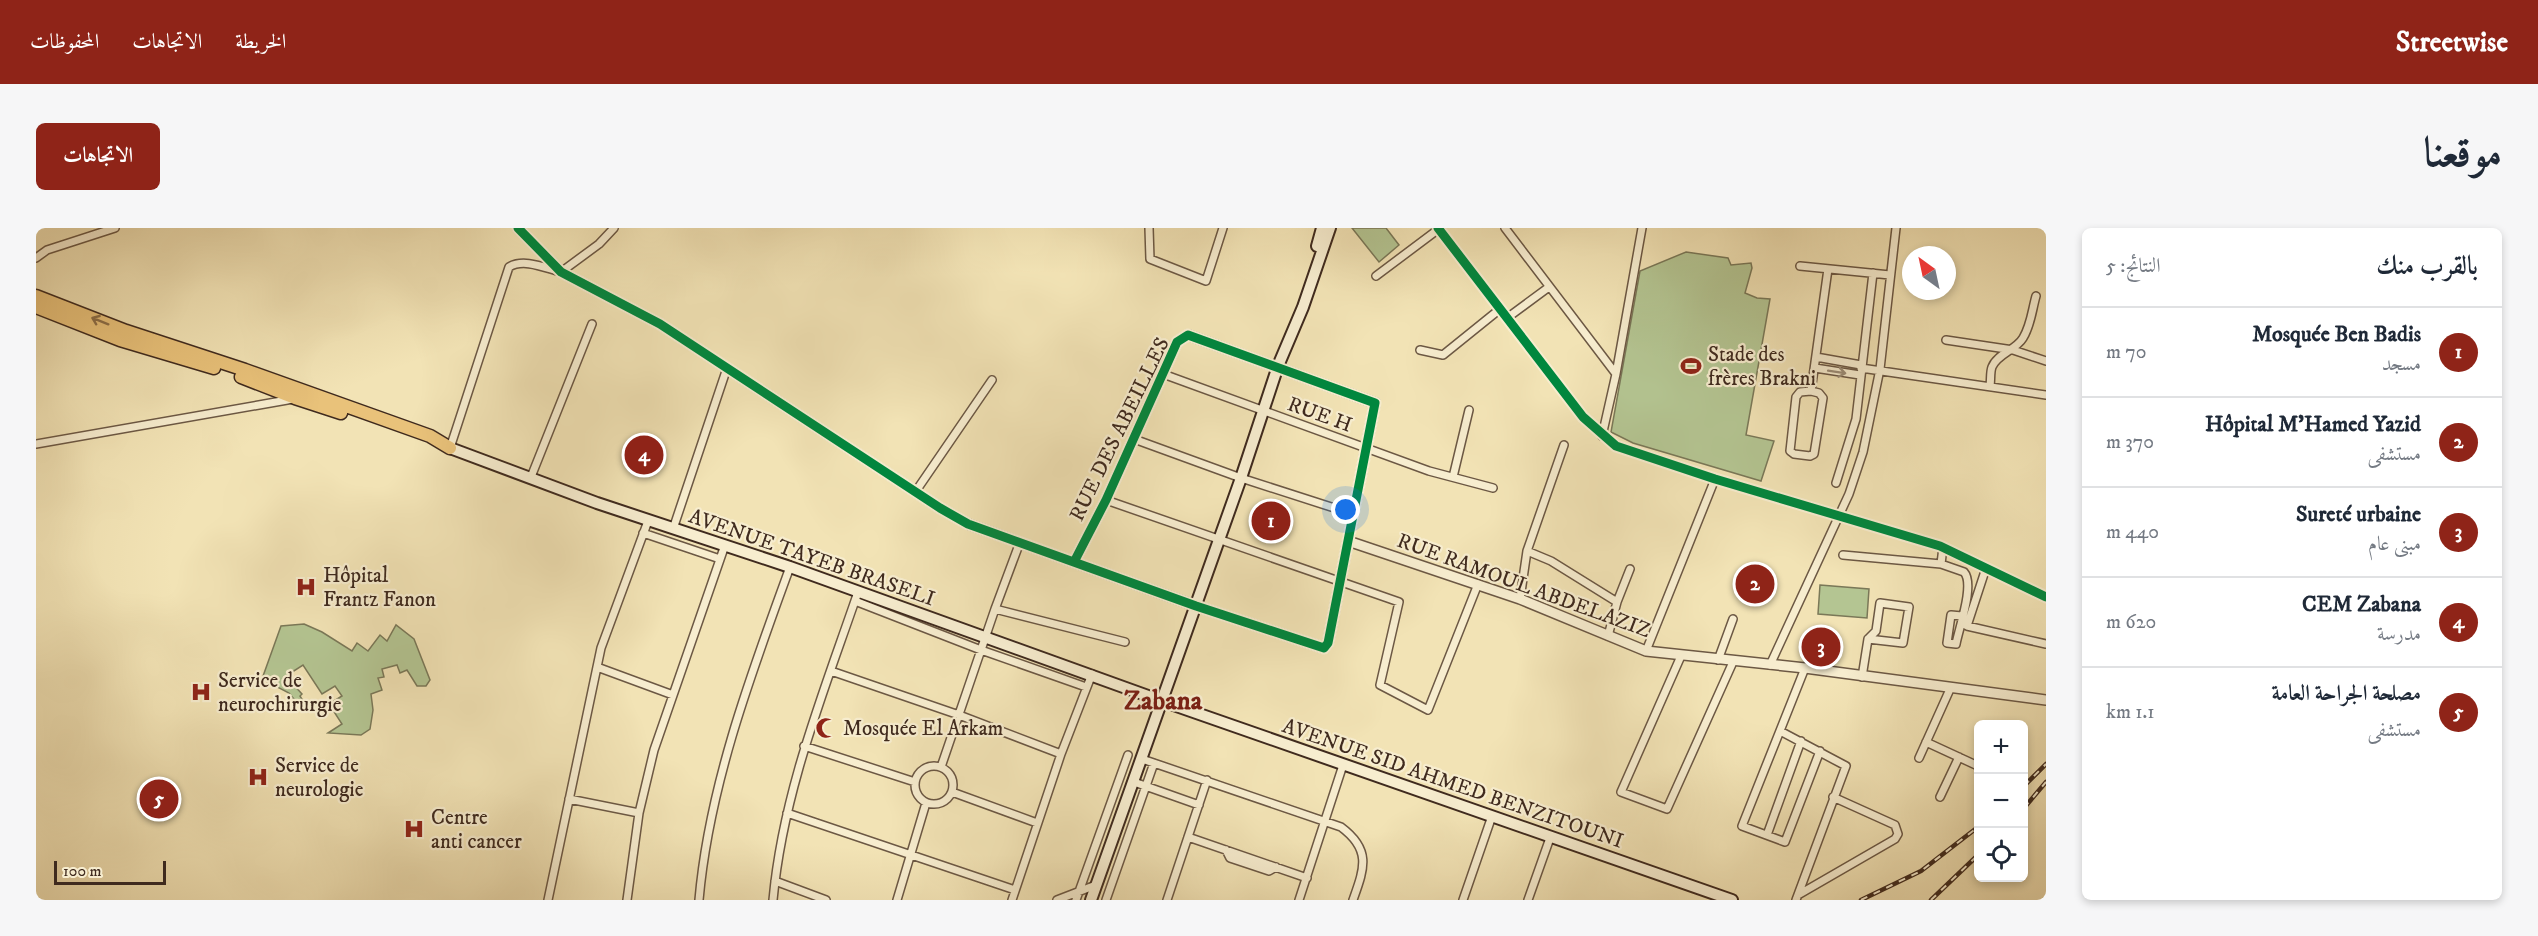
<!DOCTYPE html>
<html lang="ar">
<head>
<meta charset="utf-8">
<style>
	body { margin:0; font-family:"IM FELL DW Pica",Amiri,serif; background:#f6f6f7; color:#1f2937; direction:rtl }
	.controls { position:absolute; right:18px; bottom:18px; display:grid; overflow:hidden; border-radius:9px; box-shadow:0 3px 9px #0003 }
	.controls button { width:54px; height:54px; display:grid; place-items:center; padding:0; border:0; border-bottom:2px solid #e0e1e3; background:#fff; color:#1f2937; font:30px sans-serif }
	.compass { position:absolute; left:1866px; top:18px; width:54px; height:54px; border-radius:50%; background:#fff; box-shadow:0 3px 9px #0003; rotate:327deg }
	.scale { position:absolute; left:18px; bottom:15px; width:112px; box-sizing:border-box; padding-left:6px; border:3px solid #3f2a1e; border-top:0; font-size:16px; line-height:21px; white-space:nowrap; color:#3f2a1e; -webkit-text-stroke:4px #f7edcf; paint-order:stroke }
	.you { position:absolute; left:1310px; top:282px; width:21px; height:21px; margin:-15px; border:4px solid #fff; border-radius:50%; background:#1a73e8; box-shadow:0 0 0 9px #1a73e833 }
	.badge { display:grid; place-items:center; width:39px; height:39px; border-radius:50%; background:#8f2418; color:#fff; font-size:20px; font-weight:700 }
	.pin { position:absolute; translate:-50% -50%; border:3px solid #fff; box-shadow:0 2px 6px #0006 }
	.list { margin:0; padding:0; list-style:none }
	h2 { display:flex; justify-content:space-between; align-items:center; height:78px; margin:0; padding:0 24px; font-size:26px }
	h2 small { font-size:20px; font-weight:400; color:#747a83 }
	.list li { display:grid; grid-template-columns:39px 1fr auto; gap:18px; align-items:center; box-sizing:border-box; height:90px; padding:0 24px; border-top:2px solid #e0e1e3 }
	.list b { display:block; font-size:22px; white-space:nowrap }
	.list p { margin:0; font-size:20px; white-space:nowrap; color:#747a83 }
	.list em { font-size:20px; font-style:normal; color:#747a83 }
	.icon { flex:none; width:33px; height:33px; fill:none; stroke:currentColor; stroke-width:2; stroke-linecap:round; stroke-linejoin:round }
	.map { position:relative; flex:none; width:2010px; height:672px; overflow:hidden; direction:ltr; border-radius:9px }
	header { display:flex; align-items:center; gap:36px; box-sizing:border-box; height:84px; padding:0 30px; background:#8f2418; color:#fff }
	header strong { font-size:28px }
	nav { display:flex; gap:33px; margin-inline-start:auto; font-size:21px }
	.intro { display:flex; align-items:center; justify-content:space-between; box-sizing:border-box; height:144px; padding:0 36px }
	h1 { margin:0; font-size:42px }
	.button { padding:15px 27px; border-radius:9px; background:#8f2418; color:#fff; font-size:21px; font-weight:700 }
	main { display:flex; gap:36px; padding:0 36px }
	aside { flex:1; background:#fff; border-radius:9px; box-shadow:0 3px 9px #0003 }
	.map>svg:first-child { display:block }
</style>
</head>
<body>
<header>
<strong>Streetwise</strong>
<nav><a>الخريطة</a><a>الاتجاهات</a><a>المحفوظات</a></nav>
</header>
<div class="intro"><h1>موقعنا</h1><a class="button">الاتجاهات</a></div>
<main>
<aside>
<h2>بالقرب منك<small>النتائج: 5</small></h2>
<ul class="list">
<li><span class="badge">1</span><div><b>Mosquée Ben Badis</b><p>مسجد</p></div><em>70 m</em></li>
<li><span class="badge">2</span><div><b>Hôpital M'Hamed Yazid</b><p>مستشفى</p></div><em>370 m</em></li>
<li><span class="badge">3</span><div><b>Sureté urbaine</b><p>مبنى عام</p></div><em>440 m</em></li>
<li><span class="badge">4</span><div><b>CEM Zabana</b><p>مدرسة</p></div><em>620 m</em></li>
<li><span class="badge">5</span><div><b>مصلحة الجراحة العامة</b><p>مستشفى</p></div><em>1.1 km</em></li>
</ul>
</aside>
<div class="map">
<svg width="2010" height="672" viewBox="0 0 2010 672">
	<rect width="100%" height="100%" fill="#f2e3b5"/>
	<filter id="stains"><feTurbulence type="fractalNoise" baseFrequency=".00333" numOctaves="4"/><feColorMatrix values="0 0 0 0 .2 0 0 0 0 .09 0 0 0 0 .02 0 0 0 .5 -.17"/></filter>
	<radialGradient id="worn" r=".72"><stop offset=".6" stop-color="#630" stop-opacity="0"/><stop offset="1" stop-color="#630" stop-opacity=".3"/></radialGradient>
	<!-- green -->
	<path fill="#b4c592" stroke="#7a7858" stroke-width="1.5" d="M 1316,0 L 1350,0 L 1363,17 L 1343,34 Z
		M 1650,24 L 1692,30 L 1695,37 L 1715,35 L 1716,40 L 1709,65 L 1721,70 L 1734,71 L 1710,207 L 1738,213 L 1725,253 L 1597,215 L 1575,204 L 1604,43 Z
		M 1784,357 L 1833,361 L 1831,390 L 1782,386 Z
		M 268,396 L 286,404 L 316,423 L 321,415 L 332,423 L 344,407 L 351,413 L 360,397 L 378,411 L 394,452 L 390,458 L 381,458 L 371,442 L 364,445 L 361,437 L 346,441 L 348,449 L 342,450 L 346,462 L 335,466 L 337,482 L 334,501 L 325,507 L 292,505 L 306,496 L 293,476 L 306,468 L 299,458 L 286,466 L 267,437 L 253,446 L 257,452 L 255,454 L 266,466 L 264,468 L 267,473 L 262,476 L 253,465 L 226,451 L 245,398 Z"/>
	<g fill="none" stroke-linecap="round" stroke-linejoin="round">
		<!-- minor casing -->
		<g stroke="#6c5844" stroke-width="10">
			<path id="minor" d="M 1113,0 L 1114,31 L 1170,53 L 1187,0
				M 1402,0 L 1547,189 L 1580,218 L 1679,251 L 1904,318 L 2010,369
				M 1469,0 L 1580,146 L 1606,0
				M 0,30 L 11,22 L 79,0
				M 1764,38 L 1854,47
				M 1340,48 L 1404,0
				M 1471,90 L 1513,59
				M 1910,112 L 1977,122 L 2010,133
				M 1384,122 L 1407,127 L 1464,81
				M 1780,129 L 1825,137
				M 1779,140 L 1824,147
				M 1825,140 L 2010,167
				M 1127,146 L 1393,243 L 1457,260
				M 1954,158 C 1955,152 1954,144 1956,139 C 1961,126 1980,122 1987,110 C 1995,97 1996,82 2000,68
				M 1775,163 L 1783,165 L 1787,170 L 1778,226 L 1774,228 L 1758,226 L 1754,223 L 1760,169 L 1764,164 Z
				M 1775,163 L 1792,41
				M 1566,208 L 1580,146
				M 1098,211 L 1205,250 L 1317,286
				M 0,216 L 257,171
				M 414,220 L 473,39 C 488,30 509,40 525,44 L 563,16 L 578,0
				M 495,249 L 556,96
				M 1417,249 L 1433,182
				M 1800,255 L 1820,191 L 1837,45
				M 880,263 L 956,152
				M 1070,272 L 1363,374 L 1344,457 L 1392,482 L 1442,356
				M 637,301 L 691,140
				M 607,305 L 684,331
				M 1907,319 L 1905,336 L 1928,344 C 1939,356 1923,400 1920,416 L 1911,415 L 1915,387 L 1926,388
				M 1491,323 L 1515,333 L 1581,374
				M 1807,327 L 1905,336
				M 1950,340 L 1931,398 L 2010,416
				M 1484,371 L 1491,323 L 1528,217
				M 819,373 L 945,422 L 1050,459
				M 959,381 L 1089,414
				M 1572,408 L 1581,374 L 1594,341
				M 1610,423 L 1679,251
				M 1645,428 L 1585,564 L 1631,581 L 1697,434
				M 1682,432 L 1697,391
				M 1734,437 L 1813,266 L 1827,224 L 1844,141 L 1860,0
				M 561,439 L 637,467
				M 1769,440 L 1706,598 L 1749,614 L 1784,523
				M 795,443 L 923,487 L 1025,526
				M 1826,449 L 1832,411 L 1840,403 L 1844,375 L 1873,379 L 1867,415 L 1832,411
				M 1744,503 L 1810,538 L 1760,672
				M 1890,514 L 1942,538
				M 768,518 L 879,554
				M 1883,530 L 1915,459
				M 1106,531 L 1305,599 C 1336,622 1328,641 1317,672
				M879 557a19 19 0 1 1 38 0a19 19 0 1 1-38 0Z
				M 905,539 L 959,381 L 984,314
				M 1098,554 L 1163,577
				M 916,564 L 1001,595
				M 1904,569 L 1923,529
				M 533,571 L 603,585
				M 751,585 L 979,662
				M 1731,607 L 1765,513
				M 1152,609 L 1271,650
				M 1190,622 L 1194,630 L 1233,643 L 1240,639
				M 739,653 L 790,672
				M 1762,667 L 1859,611 L 1862,606 L 1859,597 L 1797,569
				M 512,672 L 565,420 L 612,293
				M 591,672 L 603,585 L 618,522 L 689,317
				M 663,672 C 673,558 715,446 754,339
				M 737,672 C 747,564 787,466 822,364
				M 861,672 L 890,575
				M 976,672 L 1025,526 L 1056,446
				M 1021,672 L 1060,657
				M 1040,672 L 1092,527
				M 1070,672 L 1118,535
				M 1131,672 L 1171,552
				M 1263,672 L 1307,537
				M 1427,672 L 1456,588
				M 1492,672 L 1514,610"/>
		</g>
		<!-- tertiary casing -->
		<g stroke="#6c5844" stroke-width="12">
			<path id="tertiary" d="M 482,0 L 525,44 L 624,96 L 904,280 L 932,296 L 1160,378 L 1288,420 L 1292,415 L 1339,175 L 1152,107 L 1141,114 L 1070,272 L 1038,334
				M 1312,313 L 1484,371 L 1610,423 L 1769,440 L 2010,472"/>
		</g>
		<!-- secondary casing -->
		<g stroke="#3f2a1e" stroke-width="14">
			<path id="secondary" d="M 1281,18 L 1286,0
				M 414,220 L 561,275 L 754,339 L 1126,473 L 1696,672
				M 1055,672 L 1205,250 L 1242,138 L 1267,79 L 1294,0"/>
		</g>
		<!-- trunk casing -->
		<g stroke="#3f2a1e" stroke-width="15">
			<path id="trunk" d="M 0,68 L 90,103 L 209,142 L 394,208 L 414,220
				M 0,79 L 84,112 L 178,140
				M 205,149 L 259,170 L 305,185"/>
		</g>
		<!-- minor -->
		<use href="#minor" stroke="#f7edcf" stroke-width="7"/>
		<!-- tertiary -->
		<use href="#tertiary" stroke="#f7edcf" stroke-width="9"/>
		<!-- secondary -->
		<use href="#secondary" stroke="#f7edcf" stroke-width="10"/>
		<!-- trunk -->
		<use href="#trunk" stroke="#e9c27a" stroke-width="12"/>
		<!-- rail casing -->
		<g stroke="#3f2a1e" stroke-width="4.5">
			<path id="rail" d="M 1988,558 L 2010,536
				M 1988,580 L 2010,554
				M 1825,672 L 1885,643 L 1942,599
				M 1895,672 L 1942,627"/>
		</g>
		<!-- rail -->
		<use href="#rail" stroke="#f7edcf" stroke-width="2" stroke-dasharray="7" stroke-linecap="butt"/>
		<!-- cycleway casing -->
		<g stroke="#f7edcf" stroke-width="13">
			<path id="cycleway" d="M 482,0 L 525,44 L 624,96 L 904,280 L 932,296 L 1160,378 L 1288,420 L 1292,415 L 1339,175 L 1152,107 L 1141,114 L 1070,272 L 1038,334
				M 1402,0 L 1547,189 L 1580,218 L 1679,251 L 1904,318 L 2010,369"/>
		</g>
		<!-- cycleway -->
		<use href="#cycleway" stroke="#00873e" stroke-width="9"/>
	</g>
	<!-- one-way arrows -->
	<defs><path id="oneway-shaft" d="M-6 0H5M1.5-3L5.5 0L1.5 3" fill="none" stroke-width="1.6" stroke-linecap="round" stroke-linejoin="round" transform="scale(1.5)"/></defs>
	<use stroke="#8c6e47" href="#oneway-shaft" transform="translate(64 93) rotate(-158)"/>
	<use stroke="#9b8c76" href="#oneway-shaft" transform="translate(1801 144) rotate(9)"/>
	<!-- icons -->
	<defs>
		<g id="stadium-bare" transform="scale(1.62)"><path d="M0-5a6.5 5 0 1 0 0 10a6.5 5 0 1 0 0-10ZM-3.5-1.8h7v3.6h-7Z" fill="#8f2418" stroke="#f7edcf" stroke-width="2.5" paint-order="stroke"/></g>
		<g id="hospital-bare" transform="scale(1.62)"><path d="M-5-5h3v3.5h4V-5h3V5h-3V1.5h-4V5h-3Z" fill="#8f2418" stroke="#f7edcf" stroke-width="2.5" paint-order="stroke"/></g>
		<g id="mosque-bare" transform="scale(1.62)"><path d="M3.5-4.9A6 6 0 1 0 3.5 4.9A5 5 0 1 1 3.5-4.9Z" fill="#8f2418" stroke="#f7edcf" stroke-width="2.5" paint-order="stroke"/></g>
	</defs>
	<g fill-rule="evenodd">
		<use href="#stadium-bare" x="1655" y="138"/>
		<use href="#hospital-bare" x="270" y="359"/>
		<use href="#hospital-bare" x="165" y="464"/>
		<use href="#mosque-bare" x="790" y="500"/>
		<use href="#hospital-bare" x="222" y="549"/>
		<use href="#hospital-bare" x="378" y="601"/>
	</g>
	<g text-anchor="middle" stroke-width="4.5" stroke-linejoin="round" paint-order="stroke">
		<!-- poi labels -->
		<g font-size="21" fill="#3f2a1e" stroke="#f7edcf" text-anchor="start">
			<text x="1672" y="133">Stade des<tspan x="1672" dy="24">frères Brakni</tspan></text>
			<text x="287" y="354">Hôpital<tspan x="287" dy="24">Frantz Fanon</tspan></text>
			<text x="182" y="459">Service de<tspan x="182" dy="24">neurochirurgie</tspan></text>
			<text x="807" y="507">Mosquée El Arkam</text>
			<text x="239" y="544">Service de<tspan x="239" dy="24">neurologie</tspan></text>
			<text x="395" y="596">Centre<tspan x="395" dy="24">anti cancer</tspan></text>
		</g>
		<!-- street labels -->
		<g font-size="21" fill="#3f2a1e" stroke="#f7edcf">
			<text transform="translate(1284 186) rotate(20)" y="7">RUE H</text>
			<text transform="translate(1083 201) rotate(-64)" y="7">RUE DES ABEILLES</text>
			<text transform="translate(776 329) rotate(19)" y="7">AVENUE TAYEB BRASELI</text>
			<text transform="translate(1488 357) rotate(20)" y="7">RUE RAMOUL ABDELAZIZ</text>
			<text transform="translate(1417 555) rotate(19)" y="7">AVENUE SID AHMED BENZITOUNI</text>
		</g>
		<!-- district labels -->
		<g font-size="27" font-weight="bold" fill="#7a1f14" stroke="#f7edcf">
			<text x="1127" y="481">Zabana</text>
		</g>
	</g>
	<rect width="100%" height="100%" filter="url(#stains)"/>
	<rect width="100%" height="100%" fill="url(#worn)"/>
</svg>
<div class="controls">
<button>+</button>
<button>−</button>
<button><svg class="icon" aria-label="locate" viewBox="0 0 24 24"><circle cx="12" cy="12" r="6"/><path d="M12 2v4M12 18v4M2 12h4M18 12h4"/></svg></button>
</div>
<svg class="compass" viewBox="-18 -18 36 36"><path d="M0-13l5 13h-10z" fill="#e53935"/><path d="M0 13l5-13h-10z" fill="#747a83"/></svg>
<div class="scale">100 m</div>
<div class="you"></div>
<div class="pin badge" style="left:1235px;top:293px">1</div>
<div class="pin badge" style="left:1719px;top:356px">2</div>
<div class="pin badge" style="left:1785px;top:419px">3</div>
<div class="pin badge" style="left:608px;top:227px">4</div>
<div class="pin badge" style="left:123px;top:571px">5</div>
</div>
</main>
</body>
</html>
